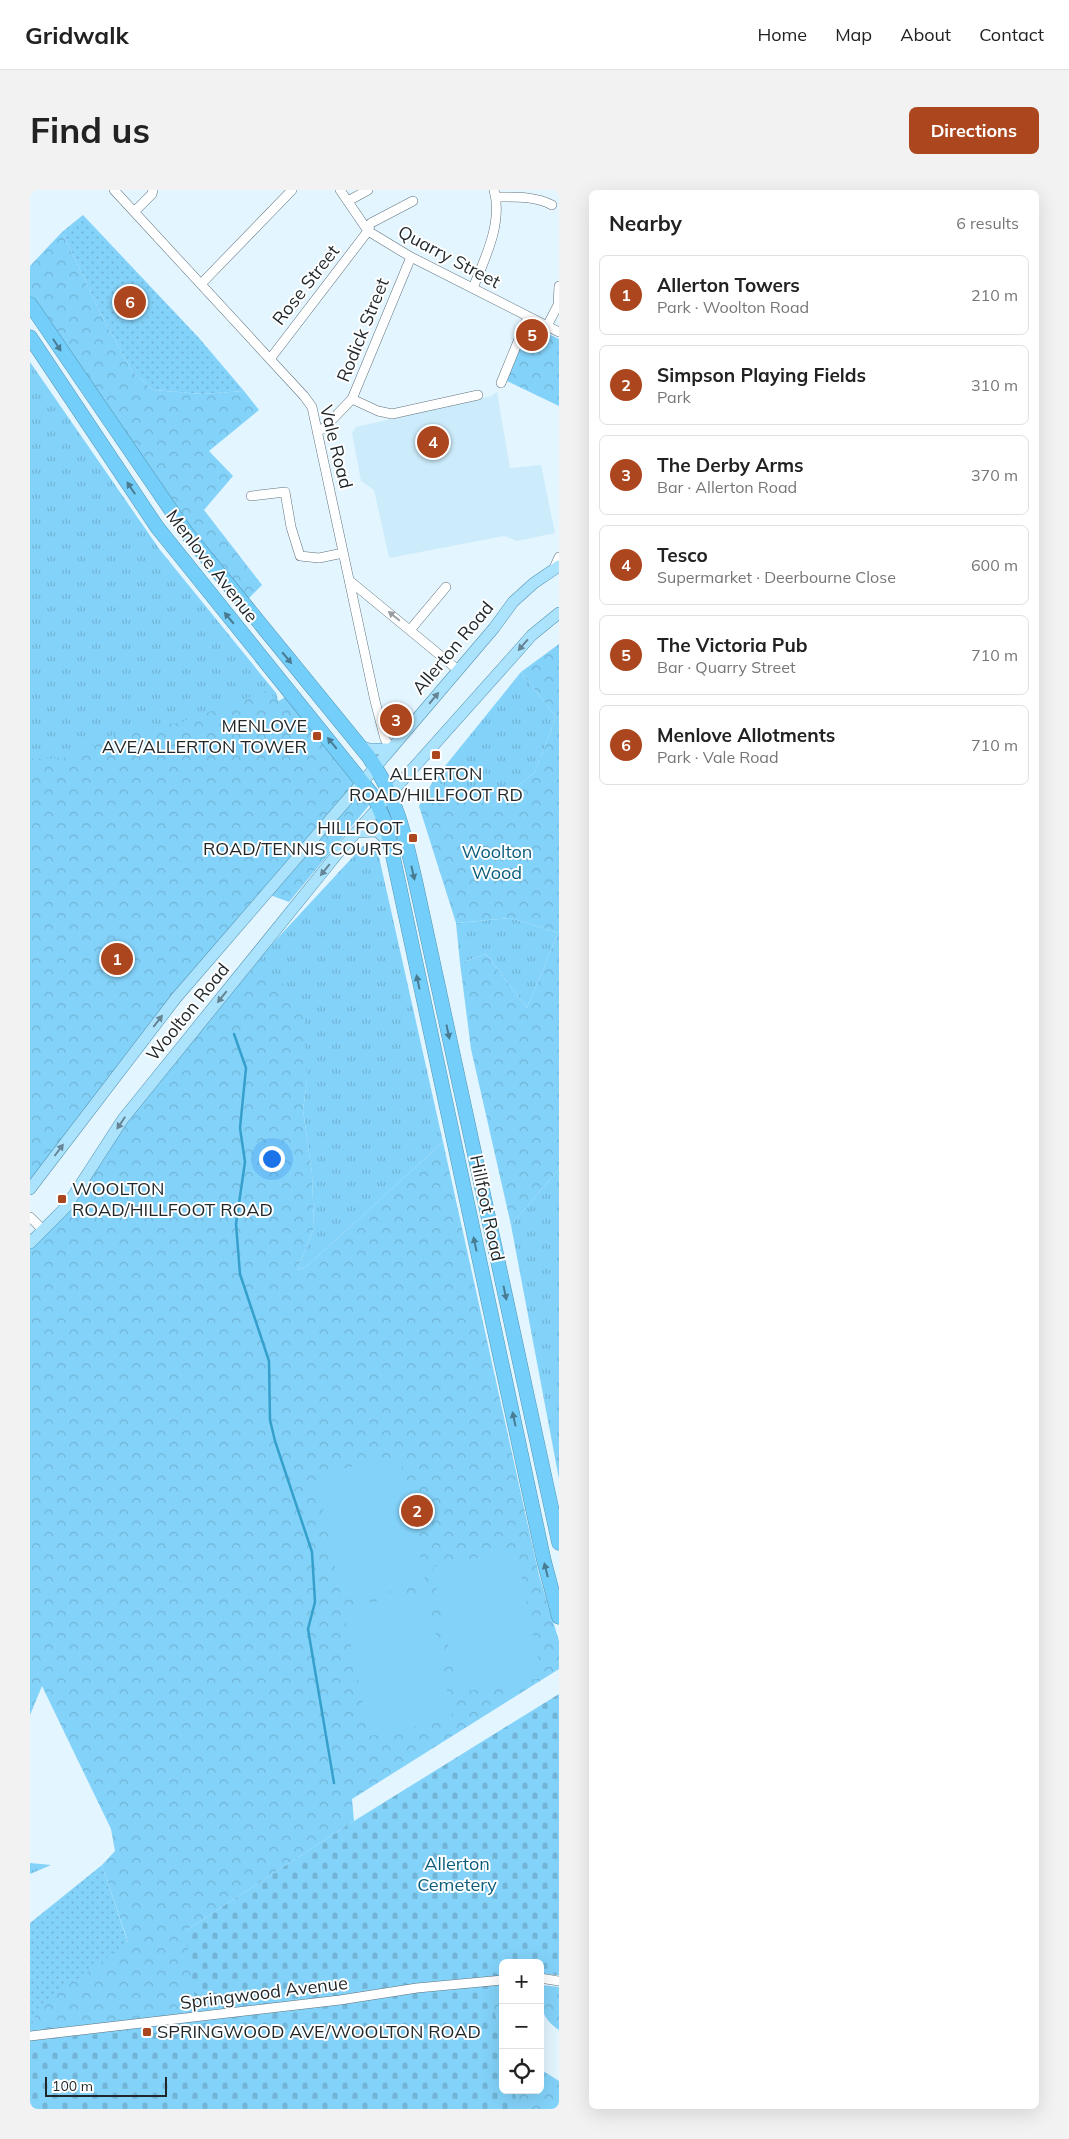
<!DOCTYPE html>
<html lang="en">
<head>
<meta charset="utf-8">
<style>
	body { margin:0; font-family:Mulish,sans-serif; background:#f2f2f2; color:#222 }
	.controls { position:absolute; right:15px; bottom:15px; display:grid; overflow:hidden; border-radius:8px; box-shadow:0 5px 20px #0002 }
	.controls button { width:45px; height:45px; display:grid; place-items:center; padding:0; border:0; border-bottom:1px solid #e0e0e0; background:#fff; color:#222; font:25px sans-serif }
	.scale { position:absolute; left:15px; bottom:12px; width:122px; box-sizing:border-box; padding-left:5px; border:2px solid #1f272b; border-top:0; font-size:14px; line-height:18px; white-space:nowrap; color:#1f272b; -webkit-text-stroke:4px #fff; paint-order:stroke }
	.you { position:absolute; left:241px; top:968px; width:18px; height:18px; margin:-12px; border:4px solid #fff; border-radius:50%; background:#1a73e8; box-shadow:0 0 0 8px #1a73e833 }
	.badge { display:grid; place-items:center; width:32px; height:32px; border-radius:50%; background:#ac461e; color:#fff; font-size:16px; font-weight:700 }
	.pin { position:absolute; translate:-50% -50%; border:2px solid #fff; box-shadow:0 1px 5px #0006 }
	.list { margin:0; padding:0; list-style:none }
	h2 { display:flex; justify-content:space-between; align-items:center; height:65px; margin:0; padding:0 20px; font-size:21px }
	h2 small { font-size:16px; font-weight:400; color:#767676 }
	.list li { display:grid; grid-template-columns:32px 1fr auto; gap:15px; align-items:center; box-sizing:border-box; height:80px; margin:0 10px 10px; padding:0 10px; border:1px solid #e0e0e0; border-radius:8px }
	.list b { display:block; font-size:19px; white-space:nowrap }
	.list p { margin:0; font-size:16px; white-space:nowrap; color:#767676 }
	.list em { font-size:16px; font-style:normal; color:#767676 }
	.icon { flex:none; width:28px; height:28px; fill:none; stroke:currentColor; stroke-width:2; stroke-linecap:round; stroke-linejoin:round }
	.map { position:relative; flex:none; width:529px; height:1919px; overflow:hidden; border-radius:8px }
	header { display:flex; align-items:center; gap:30px; box-sizing:border-box; height:70px; padding:0 25px; background:#fff; border-bottom:1px solid #e0e0e0 }
	header strong { font-size:24px }
	nav { display:flex; gap:28px; margin-inline-start:auto; font-size:18px }
	.intro { display:flex; align-items:center; justify-content:space-between; box-sizing:border-box; height:120px; padding:0 30px }
	h1 { margin:0; font-size:35px }
	.button { padding:12px 22px; border-radius:8px; background:#ac461e; color:#fff; font-size:18px; font-weight:700 }
	main { display:flex; gap:30px; padding:0 30px }
	aside { flex:1; background:#fff; border-radius:8px; box-shadow:0 5px 20px #0002 }
	.map>svg:first-child { display:block }
</style>
</head>
<body>
<header>
<strong>Gridwalk</strong>
<nav><a>Home</a><a>Map</a><a>About</a><a>Contact</a></nav>
</header>
<div class="intro"><h1>Find us</h1><a class="button">Directions</a></div>
<main>
<div class="map">
<svg width="529" height="1919" viewBox="0 0 529 1919">
	<defs>
		<pattern id="grass-tufts" width="24" height="20" patternUnits="userSpaceOnUse" patternTransform="scale(1.25)"><rect width="24" height="20" fill="#83d2f9"/><path d="M3 7l-1-3M5 7V3M7 7l1-3M15 17l-1-3M17 17v-4M19 17l1-3" fill="none" stroke="#71b4d6"/></pattern>
		<pattern id="forest-crowns" width="20" height="18" patternUnits="userSpaceOnUse" patternTransform="scale(1.25)"><rect width="20" height="18" fill="#83d2f9"/><path d="M2 6a3 3 0 1 1 6 0M12 15a3 3 0 1 1 6 0" fill="none" stroke="#71b4d6"/></pattern>
		<pattern id="cemetery-stones" width="16" height="16" patternUnits="userSpaceOnUse" patternTransform="scale(1.25)"><rect width="16" height="16" fill="#83d2f9"/><path d="M2 7V4a2 2 0 0 1 4 0v3zM10 15v-3a2 2 0 0 1 4 0v3z" fill="#71b4d6"/></pattern>
		<pattern id="garden-dots" width="8" height="8" patternUnits="userSpaceOnUse" patternTransform="scale(1.25)"><rect width="8" height="8" fill="#83d2f9"/><path d="M2 2h.1M6 6h.1" fill="none" stroke="#71b4d6" stroke-width="1.8" stroke-linecap="round"/></pattern>
	</defs>
	<rect width="100%" height="100%" fill="#e3f5ff"/>
	<!-- built -->
	<path fill="#cdecfb" d="M 467,202 L 480,278 L 511,275 L 525,343 L 487,351 L 474,346 L 359,368 L 344,300 L 331,291 L 322,243 L 326,237 L 461,206 Z"/>
	<!-- grass -->
	<path fill="url(#grass-tufts)" d="M 0,172 L 130,360 L 246,503 L 248,510 L 0,606 Z
		M 491,482 L 526,527 L 505,582 L 463,616 L 403,591 Z
		M 340,654 L 347,658 L 413,952 L 277,1076 L 267,1080 L 284,1038 L 282,983 L 273,920 L 277,891 L 219,779 L 333,656 Z
		M 481,728 L 528,743 L 497,818 L 456,764 L 430,773 L 426,733 Z
		M 529,979 L 529,1289 L 481,1035 Z
		M 0,1673 L 21,1675 L 0,1684 Z"/>
	<!-- forest -->
	<path fill="url(#forest-crowns)" d="M 32,42 L 72,126 L 102,181 L 123,200 L 172,204 L 214,201 L 229,220 L 179,261 L 203,286 L 174,320 L 232,395 L 216,411 L 144,315 L 0,107 L 0,76 Z
		M 512,141 L 529,149 L 529,216 L 477,191 L 491,154 L 503,159 Z
		M 529,454 L 529,979 L 481,1035 L 441,859 L 430,773 L 456,764 L 497,818 L 528,743 L 481,728 L 426,733 L 389,616 L 403,591 L 463,616 L 505,582 L 526,527 L 491,482 Z
		M 236,501 L 249,511 L 255,507 L 341,613 L 259,712 L 232,702 L 0,996 L 0,569 L 36,568 L 91,541 L 152,532 Z
		M 219,779 L 234,780 L 263,801 L 274,831 L 277,891 L 273,920 L 282,983 L 284,1038 L 267,1080 L 277,1076 L 413,952 L 509,1385 L 529,1451 L 529,1479 L 322,1609 L 324,1631 L 155,1741 L 473,1774 L 473,1900 L 510,1900 L 510,1879 L 529,1891 L 529,1919 L 471,1919 L 0,1866 L 0,1805 L 98,1752 L 72,1675 L 85,1661 L 81,1639 L 12,1496 L 0,1525 L 0,1056 L 94,932 Z
		M 510,1795 L 529,1797 L 529,1840 C 511,1828 510,1816 510,1795 Z"/>
	<!-- cemetery -->
	<path fill="url(#cemetery-stones)" d="M 529,1504 L 529,1785 L 510,1784 L 510,1773 L 473,1773 L 473,1787 L 167,1824 L 155,1741 L 324,1631 Z
		M 457,1793 L 473,1855 L 473,1900 L 484,1900 L 488,1919 L 0,1919 L 0,1849 L 116,1841 L 387,1801 Z"/>
	<!-- garden -->
	<path fill="url(#garden-dots)" d="M 53,25 L 169,148 L 214,201 L 172,204 L 123,200 L 102,181 L 72,126 L 32,42 Z
		M 72,1675 L 98,1753 L 9,1816 L 0,1840 L 0,1733 Z"/>
	<!-- pitch -->
	<path fill="#83d2f9" d="M 370,1267 L 396,1394 L 312,1411 L 286,1284 Z
		M 486,1360 L 512,1488 L 428,1503 L 402,1377 Z
		M 397,1401 L 423,1529 L 340,1546 L 313,1418 Z"/>
	<g fill="none" stroke-linecap="round" stroke-linejoin="round">
		<!-- stream -->
		<path stroke="#36a0cc" stroke-width="2.5" d="M 204,844 L 216,878 L 210,938 L 215,972 L 206,1034 L 210,1084 L 239,1171 L 240,1230 L 245,1251 L 282,1362 L 285,1412 L 278,1439 L 304,1593"/>
		<!-- minor casing -->
		<g stroke="#5f727d" stroke-width="10">
			<path id="minor" d="M 84,0 L 274,206 L 282,217 L 345,511 L 355,549 L 361,559
				M 310,0 L 338,41 L 381,67 L 529,142
				M 466,7 C 485,7 505,6 522,15
				M 318,11 L 338,0
				M 105,21 L 122,4 L 123,0
				M 171,94 L 262,0
				M 443,98 C 455,68 473,33 464,0
				M 517,136 L 528,115 L 529,96
				M 240,169 L 338,41 L 341,33 L 383,11
				M 471,193 L 498,127
				M 322,209 L 348,221 L 362,224 L 448,205
				M 287,242 L 294,238 L 322,209 L 381,67
				M 221,306 L 255,302 L 261,337 L 270,366 L 289,368 L 313,363
				M 524,378 L 529,367
				M 320,391 L 428,480
				M 380,440 L 416,397
				M 0,1027 L 13,1040
				M 510,1788 L 529,1791
				M 0,1846 L 310,1810 L 387,1798 L 473,1790"/>
		</g>
		<!-- major casing -->
		<g stroke="#5694b2" stroke-width="12">
			<path id="major" d="M 330,556 L 339,559 L 361,559
				M 327,642 L 347,641 L 359,652
				M 0,999 L 146,808 L 361,559 L 464,438 L 483,412 L 504,393 L 529,376
				M 0,1053 L 36,1017 L 93,929 L 312,658 L 502,445 L 529,423"/>
		</g>
		<!-- highway casing -->
		<g stroke="#5694b2" stroke-width="15">
			<path id="highway" d="M 0,114 L 158,345 L 338,566 C 367,607 375,646 386,694 L 529,1353
				M 0,147 L 127,337 L 332,592 L 344,607 L 356,634 L 514,1371 L 529,1427"/>
		</g>
		<!-- minor -->
		<use href="#minor" stroke="#fff" stroke-width="9"/>
		<!-- major -->
		<use href="#major" stroke="#abe2fc" stroke-width="11"/>
		<!-- highway -->
		<use href="#highway" stroke="#73cffa" stroke-width="14"/>
	</g>
	<!-- one-way arrows -->
	<defs><path id="oneway-solid" d="M-6-.8H1V-3.2L6.5 0L1 3.2V.8H-6Z" transform="scale(1.25)"/></defs>
	<g fill="#497b92">
		<use href="#oneway-solid" transform="translate(27 155) rotate(57)"/>
		<use href="#oneway-solid" transform="translate(101 298) rotate(-124)"/>
		<use href="#oneway-solid" transform="translate(199 428) rotate(-130)"/>
		<use href="#oneway-solid" transform="translate(257 468) rotate(50)"/>
		<use href="#oneway-solid" transform="translate(302 553) rotate(-129)"/>
		<use href="#oneway-solid" transform="translate(383 683) rotate(77)"/>
		<use href="#oneway-solid" transform="translate(388 792) rotate(-102)"/>
		<use href="#oneway-solid" transform="translate(418 842) rotate(78)"/>
		<use href="#oneway-solid" transform="translate(445 1054) rotate(-102)"/>
		<use href="#oneway-solid" transform="translate(475 1103) rotate(78)"/>
		<use href="#oneway-solid" transform="translate(484 1229) rotate(-102)"/>
		<use href="#oneway-solid" transform="translate(516 1380) rotate(-104)"/>
	</g>
	<use fill="#9a9ea0" href="#oneway-solid" transform="translate(364 426) rotate(-141)"/>
	<g fill="#658494">
		<use href="#oneway-solid" transform="translate(493 455) rotate(131)"/>
		<use href="#oneway-solid" transform="translate(404 508) rotate(-50)"/>
		<use href="#oneway-solid" transform="translate(295 680) rotate(129)"/>
		<use href="#oneway-solid" transform="translate(192 807) rotate(129)"/>
		<use href="#oneway-solid" transform="translate(128 831) rotate(-52)"/>
		<use href="#oneway-solid" transform="translate(91 933) rotate(124)"/>
		<use href="#oneway-solid" transform="translate(29 960) rotate(-53)"/>
	</g>
	<!-- markers -->
	<g fill="#ac461e" stroke="#fff" stroke-width="2">
		<rect x="282" y="541" width="10" height="10" rx="2.5"/>
		<rect x="401" y="560" width="10" height="10" rx="2.5"/>
		<rect x="378" y="643" width="10" height="10" rx="2.5"/>
		<rect x="27" y="1004" width="10" height="10" rx="2.5"/>
		<rect x="112" y="1837" width="10" height="10" rx="2.5"/>
	</g>
	<g text-anchor="middle" stroke-width="4" stroke-linejoin="round" paint-order="stroke">
		<!-- street labels -->
		<g font-size="18" fill="#1f272b" stroke="#fff">
			<text transform="translate(419 67) rotate(28)" y="6">Quarry Street</text>
			<text transform="translate(276 95) rotate(-52)" y="6">Rose Street</text>
			<text transform="translate(333 140) rotate(-68)" y="6">Rodick Street</text>
			<text transform="translate(306 257) rotate(76)" y="6">Vale Road</text>
			<text transform="translate(182 376) rotate(52)" y="6">Menlove Avenue</text>
			<text transform="translate(423 458) rotate(-50)" y="6">Allerton Road</text>
			<text transform="translate(158 822) rotate(-51)" y="6">Woolton Road</text>
			<text transform="translate(457 1018) rotate(78)" y="6">Hillfoot Road</text>
			<text transform="translate(234 1803) rotate(-7)" y="6">Springwood Avenue</text>
		</g>
		<!-- poi labels -->
		<g font-size="18" fill="#1f272b" stroke="#fff" text-anchor="end">
			<text x="277" y="542">MENLOVE<tspan x="277" dy="21">AVE/ALLERTON TOWER</tspan></text>
			<text x="406" y="590" text-anchor="middle">ALLERTON<tspan x="406" dy="21">ROAD/HILLFOOT RD</tspan></text>
			<text x="373" y="644">HILLFOOT<tspan x="373" dy="21">ROAD/TENNIS COURTS</tspan></text>
			<text x="42" y="1005" text-anchor="start">WOOLTON<tspan x="42" dy="21">ROAD/HILLFOOT ROAD</tspan></text>
			<text x="127" y="1848" text-anchor="start">SPRINGWOOD AVE/WOOLTON ROAD</text>
		</g>
		<!-- park labels -->
		<g font-size="18" fill="#0b5d7c" stroke="#fff">
			<text x="467" y="668">Woolton<tspan x="467" dy="21">Wood</tspan></text>
			<text x="427" y="1680">Allerton<tspan x="427" dy="21">Cemetery</tspan></text>
		</g>
	</g>
</svg>
<div class="controls">
<button>+</button>
<button>−</button>
<button><svg class="icon" aria-label="locate" viewBox="0 0 24 24"><circle cx="12" cy="12" r="6"/><path d="M12 2v4M12 18v4M2 12h4M18 12h4"/></svg></button>
</div>
<div class="scale">100 m</div>
<div class="you"></div>
<div class="pin badge" style="left:87px;top:769px">1</div>
<div class="pin badge" style="left:387px;top:1321px">2</div>
<div class="pin badge" style="left:366px;top:530px">3</div>
<div class="pin badge" style="left:403px;top:252px">4</div>
<div class="pin badge" style="left:502px;top:145px">5</div>
<div class="pin badge" style="left:100px;top:112px">6</div>
</div>
<aside>
<h2>Nearby<small>6 results</small></h2>
<ul class="list">
<li><span class="badge">1</span><div><b>Allerton Towers</b><p>Park · Woolton Road</p></div><em>210 m</em></li>
<li><span class="badge">2</span><div><b>Simpson Playing Fields</b><p>Park</p></div><em>310 m</em></li>
<li><span class="badge">3</span><div><b>The Derby Arms</b><p>Bar · Allerton Road</p></div><em>370 m</em></li>
<li><span class="badge">4</span><div><b>Tesco</b><p>Supermarket · Deerbourne Close</p></div><em>600 m</em></li>
<li><span class="badge">5</span><div><b>The Victoria Pub</b><p>Bar · Quarry Street</p></div><em>710 m</em></li>
<li><span class="badge">6</span><div><b>Menlove Allotments</b><p>Park · Vale Road</p></div><em>710 m</em></li>
</ul>
</aside>
</main>
</body>
</html>
